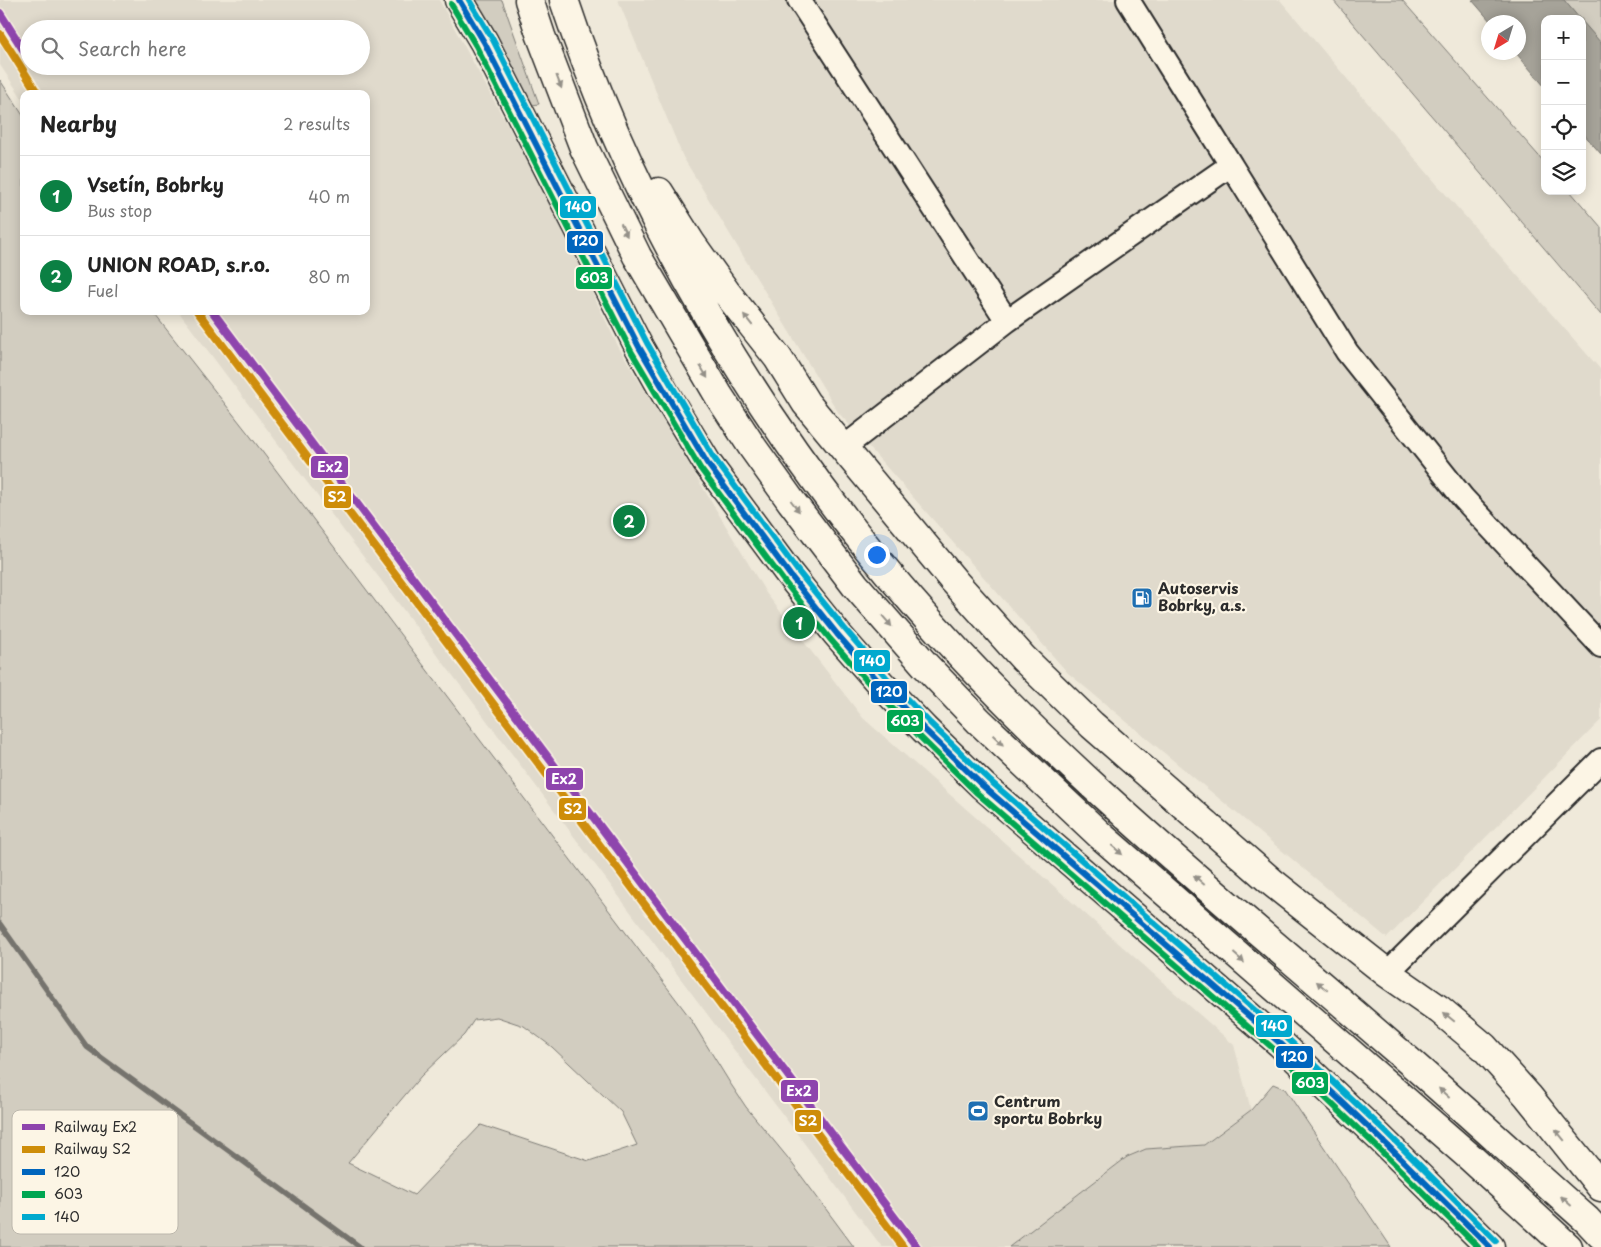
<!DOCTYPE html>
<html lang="en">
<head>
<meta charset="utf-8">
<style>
	body { margin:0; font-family:"Playpen Sans",sans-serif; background:#f6f6f6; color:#222 }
	.controls { position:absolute; right:15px; top:15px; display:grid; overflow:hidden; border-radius:10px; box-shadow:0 2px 12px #0003 }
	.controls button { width:45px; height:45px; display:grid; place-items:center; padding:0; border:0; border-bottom:1px solid #e0e0e0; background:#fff; color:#222; font:25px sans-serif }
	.compass { position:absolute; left:1481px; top:15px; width:45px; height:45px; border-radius:50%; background:#fff; box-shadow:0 2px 12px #0003; rotate:218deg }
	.you { position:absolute; left:876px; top:554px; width:18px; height:18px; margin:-12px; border:4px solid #fff; border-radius:50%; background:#1a73e8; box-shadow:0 0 0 8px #1a73e833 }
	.badge { display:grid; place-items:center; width:32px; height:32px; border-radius:50%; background:#0b8043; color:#fff; font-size:16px; font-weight:700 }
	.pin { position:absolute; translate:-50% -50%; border:2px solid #fff; box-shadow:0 1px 5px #0006 }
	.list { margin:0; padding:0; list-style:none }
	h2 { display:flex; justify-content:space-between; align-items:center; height:65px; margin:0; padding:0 20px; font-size:21px }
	h2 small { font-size:16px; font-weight:400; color:#767676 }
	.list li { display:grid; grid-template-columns:32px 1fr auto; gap:15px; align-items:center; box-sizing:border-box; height:80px; padding:0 20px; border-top:1px solid #e0e0e0 }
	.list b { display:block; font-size:19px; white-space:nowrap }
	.list p { margin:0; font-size:16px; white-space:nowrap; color:#767676 }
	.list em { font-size:16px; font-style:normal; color:#767676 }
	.icon { flex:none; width:28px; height:28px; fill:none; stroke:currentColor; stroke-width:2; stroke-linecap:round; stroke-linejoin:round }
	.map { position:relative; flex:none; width:1601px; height:1247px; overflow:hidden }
	.search { position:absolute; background:#fff; box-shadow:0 2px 12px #0003; left:20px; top:20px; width:350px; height:55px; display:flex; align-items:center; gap:12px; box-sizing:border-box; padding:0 18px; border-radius:28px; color:#767676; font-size:19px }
	.panel { position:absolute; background:#fff; box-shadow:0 2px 12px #0003; left:20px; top:90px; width:350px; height:225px; border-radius:10px }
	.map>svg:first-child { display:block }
</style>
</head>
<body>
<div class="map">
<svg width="1601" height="1247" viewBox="0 0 1601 1247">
	<rect width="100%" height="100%" fill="#efe9da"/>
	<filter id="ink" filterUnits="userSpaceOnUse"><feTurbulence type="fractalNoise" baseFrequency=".02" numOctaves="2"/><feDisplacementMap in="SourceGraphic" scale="10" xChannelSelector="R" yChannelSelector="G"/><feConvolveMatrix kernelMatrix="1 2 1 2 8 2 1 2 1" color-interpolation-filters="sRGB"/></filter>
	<g filter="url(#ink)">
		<!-- built -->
		<path fill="#e0dacc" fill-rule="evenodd" d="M 0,0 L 439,0 L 537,179 L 618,346 L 766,593 L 863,718 L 1234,1045 L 1251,1110 L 1204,1145 L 1146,1149 L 1127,1157 L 1009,1247 L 882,1247 L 494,730 L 178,311 L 366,311 L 366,94 L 24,94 L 24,101 L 0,65 ZM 29,29 L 361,29 L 361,66 L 29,66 Z
			M 618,0 L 1280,0 L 1441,189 L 1601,370 L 1601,720 L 1387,938 L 1068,673 L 838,412 L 683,157 Z"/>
		<!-- green -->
		<path fill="#d2cdc0" stroke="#7e7c76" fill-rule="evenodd" d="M 476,0 L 502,0 L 539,104 L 532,105 Z
			M 1333,0 L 1402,0 L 1545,163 L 1545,191 L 1570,191 L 1601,227 L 1601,315 Z
			M 1562,0 L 1601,0 L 1601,45 L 1582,23 L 1582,19 L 1579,19 Z
			M 0,80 L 24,117 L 24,311 L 152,311 L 251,437 L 688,1015 L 730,1083 L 746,1107 L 788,1158 L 854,1247 L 0,1247 ZM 497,1017 L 524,1026 L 552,1047 L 621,1112 L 637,1145 L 589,1161 L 481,1125 L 414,1195 L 348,1163 L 421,1076 L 464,1035 L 474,1020 Z
			M 1273,1084 L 1285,1089 L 1391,1247 L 1009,1247 L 1127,1157 L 1146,1149 L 1204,1145 L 1251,1110 Z"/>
		<!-- water -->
		<path fill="#a6a399" stroke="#75736d" d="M 1472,0 L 1564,0 L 1580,19 L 1545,19 L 1545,87 L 1516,53 L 1518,52 L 1518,22 L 1491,22 Z
			M 1582,21 L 1601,43 L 1601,154 L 1582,132 Z"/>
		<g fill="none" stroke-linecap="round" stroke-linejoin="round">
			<!-- stream -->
			<path stroke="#75736d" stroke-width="5.5" d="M 0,924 L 87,1047 L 360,1247"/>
			<!-- minor casing -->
			<g stroke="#2b2b2b" stroke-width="26">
				<path id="minor" d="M 799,0 L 1007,321
					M 1128,0 L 1231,165
					M 843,448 L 1007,321 L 1231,165 L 1347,352 L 1463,498 L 1601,646
					M 1387,973 L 1601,760"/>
			</g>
			<!-- major casing -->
			<g stroke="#2b2b2b" stroke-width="31">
				<path id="major" d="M 459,0 L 484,42 L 639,347 L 666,395 L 707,463 L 790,575 L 837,634 L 880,683 L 924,729 L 983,786 L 1281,1044 L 1379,1137 L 1490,1247"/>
			</g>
			<!-- highway casing -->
			<g stroke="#2b2b2b" stroke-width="31">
				<path id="highway" d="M 529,0 L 541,36 L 584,148 L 637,256 L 719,396 L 753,448 L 791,501 L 855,585 L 926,666 L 979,721 L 1101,836 L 1471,1158 L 1568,1247
					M 564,0 C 636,217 761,427 911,600 C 1053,764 1224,900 1387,1042 C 1455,1100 1520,1161 1587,1220 L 1601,1235
					M 659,192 L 691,243 L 726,292 L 778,358 L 806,403 L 954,581 L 1023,658 L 1092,725 L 1273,883 L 1387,973 L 1440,1010 L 1484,1047 L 1528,1096 L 1601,1187"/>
			</g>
			<!-- minor -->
			<use href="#minor" stroke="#fcf5e5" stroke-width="22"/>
			<!-- major -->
			<use href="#major" stroke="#fcf5e5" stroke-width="28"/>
			<!-- highway -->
			<use href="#highway" stroke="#fcf5e5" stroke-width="28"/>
			<!-- bus-1 casing -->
			<g stroke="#fcf5e5" stroke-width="10">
				<path id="bus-1" d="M 459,0 L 484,42 L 639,347 L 707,463 L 790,575 L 837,634 L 880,683 L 924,729 L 983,786 L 1281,1044 L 1379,1137 L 1490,1247"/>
			</g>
			<!-- bus-2 casing -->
			<g stroke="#fcf5e5" stroke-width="10">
				<path id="bus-2" d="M 451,4 L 476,46 L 631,351 L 700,468 L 783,580 L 830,639 L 874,689 L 918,735 L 977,793 L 1275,1050 L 1373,1143 L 1478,1247"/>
			</g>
			<!-- bus-3 casing -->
			<g stroke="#fcf5e5" stroke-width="10">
				<path id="bus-3" d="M 469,0 L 492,38 L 647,343 L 714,458 L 797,570 L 844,628 L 886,677 L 930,723 L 989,780 L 1287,1038 L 1385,1131 L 1496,1241"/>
			</g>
			<!-- bus-1 -->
			<use href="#bus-1" stroke="#0065bd" stroke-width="6"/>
			<!-- bus-2 -->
			<use href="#bus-2" stroke="#00a651" stroke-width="6"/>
			<!-- bus-3 -->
			<use href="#bus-3" stroke="#00a9ce" stroke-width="6"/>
			<!-- rail-1 casing -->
			<g stroke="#fcf5e5" stroke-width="11">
				<path id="rail-1" d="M 0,13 L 29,59
					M 212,311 L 917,1247"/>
			</g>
			<!-- rail-2 casing -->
			<g stroke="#fcf5e5" stroke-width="11">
				<path id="rail-2" d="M 0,34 L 38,94
					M 197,311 L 903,1247"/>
			</g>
			<!-- rail-1 -->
			<use href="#rail-1" stroke="#8e44ad" stroke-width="8"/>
			<!-- rail-2 -->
			<use href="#rail-2" stroke="#ce8d09" stroke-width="8"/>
		</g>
		<!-- one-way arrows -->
		<defs><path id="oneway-solid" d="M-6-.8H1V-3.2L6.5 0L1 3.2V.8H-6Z" transform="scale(1.25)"/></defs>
		<g fill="#949088">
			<use href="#oneway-solid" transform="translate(559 82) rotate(69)"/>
			<use href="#oneway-solid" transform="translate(624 230) rotate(64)"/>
			<use href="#oneway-solid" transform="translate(748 320) rotate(-128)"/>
			<use href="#oneway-solid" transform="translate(704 372) rotate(59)"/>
			<use href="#oneway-solid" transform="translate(795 506) rotate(53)"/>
			<use href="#oneway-solid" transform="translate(887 621) rotate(49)"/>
			<use href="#oneway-solid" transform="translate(998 740) rotate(44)"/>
			<use href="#oneway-solid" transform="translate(1117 850) rotate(41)"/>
			<use href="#oneway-solid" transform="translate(1199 880) rotate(-139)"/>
			<use href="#oneway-solid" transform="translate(1239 958) rotate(42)"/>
			<use href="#oneway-solid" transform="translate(1322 986) rotate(-140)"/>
			<use href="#oneway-solid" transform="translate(1449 1017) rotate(-140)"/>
			<use href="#oneway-solid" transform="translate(1444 1093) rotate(-138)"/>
			<use href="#oneway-solid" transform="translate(1560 1135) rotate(-129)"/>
			<use href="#oneway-solid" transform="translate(1566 1201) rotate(-138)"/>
		</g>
	</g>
	<!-- icons -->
	<defs>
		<g id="fuel-square" transform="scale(1.125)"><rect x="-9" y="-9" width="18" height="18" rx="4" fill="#1f6fb2" stroke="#fcf5e5"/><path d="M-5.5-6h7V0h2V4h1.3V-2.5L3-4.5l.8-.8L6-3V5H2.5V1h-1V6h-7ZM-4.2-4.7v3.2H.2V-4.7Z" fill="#fff"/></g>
		<g id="stadium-square" transform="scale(1.125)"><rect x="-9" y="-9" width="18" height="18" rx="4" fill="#1f6fb2" stroke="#fcf5e5"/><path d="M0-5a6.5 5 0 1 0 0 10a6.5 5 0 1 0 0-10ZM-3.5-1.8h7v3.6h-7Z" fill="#fff"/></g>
	</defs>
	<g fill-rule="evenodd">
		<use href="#fuel-square" x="1142" y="598"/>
		<use href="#stadium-square" x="978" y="1111"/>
	</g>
	<g text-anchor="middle" stroke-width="4.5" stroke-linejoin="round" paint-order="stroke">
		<!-- poi labels -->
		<g font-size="15" font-weight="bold" fill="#2b2b2b" stroke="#fcf5e5" text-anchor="start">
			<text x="1158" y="594">Autoservis<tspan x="1158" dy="17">Bobrky, a.s.</tspan></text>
			<text x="994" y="1107">Centrum<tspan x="994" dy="17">sportu Bobrky</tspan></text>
		</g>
	</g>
	<!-- legend -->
	<rect x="12" y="1110" width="166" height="124" rx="8" fill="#fcf5e5" stroke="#bdb8ad" stroke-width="1"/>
	<rect x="22" y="1124" width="23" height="6" fill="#8e44ad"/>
	<rect x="22" y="1146" width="23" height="7" fill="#ce8d09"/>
	<rect x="22" y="1169" width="23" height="6" fill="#0065bd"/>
	<rect x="22" y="1191" width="23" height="7" fill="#00a651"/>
	<rect x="22" y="1214" width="23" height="6" fill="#00a9ce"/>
	<g font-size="14" fill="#2b2b2b">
		<text x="54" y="1132">Railway Ex2</text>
		<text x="54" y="1154">Railway S2</text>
		<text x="54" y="1177">120</text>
		<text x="54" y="1199">603</text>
		<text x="54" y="1222">140</text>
	</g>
	<g stroke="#fcf5e5" stroke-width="2">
		<rect x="559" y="195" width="38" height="24" rx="5" fill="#00a9ce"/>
		<rect x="566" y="230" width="38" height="24" rx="5" fill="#0065bd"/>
		<rect x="575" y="266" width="38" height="24" rx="5" fill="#00a651"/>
		<rect x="310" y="455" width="39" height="24" rx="5" fill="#8e44ad"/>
		<rect x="323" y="485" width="29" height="24" rx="5" fill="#ce8d09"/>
		<rect x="853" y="649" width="38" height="24" rx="5" fill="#00a9ce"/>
		<rect x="870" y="680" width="38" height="24" rx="5" fill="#0065bd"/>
		<rect x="886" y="709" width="38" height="24" rx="5" fill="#00a651"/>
		<rect x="545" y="767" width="39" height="24" rx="5" fill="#8e44ad"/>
		<rect x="558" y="797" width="29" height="24" rx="5" fill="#ce8d09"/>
		<rect x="1255" y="1014" width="38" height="24" rx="5" fill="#00a9ce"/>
		<rect x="1275" y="1045" width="39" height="24" rx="5" fill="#0065bd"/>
		<rect x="1291" y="1071" width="38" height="24" rx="5" fill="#00a651"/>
		<rect x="780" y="1079" width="39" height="24" rx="5" fill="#8e44ad"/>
		<rect x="794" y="1109" width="28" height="24" rx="5" fill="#ce8d09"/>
	</g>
	<g font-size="14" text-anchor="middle" font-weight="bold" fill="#fff">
		<text x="578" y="212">140</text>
		<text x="585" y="246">120</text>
		<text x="594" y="283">603</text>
		<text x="330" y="472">Ex2</text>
		<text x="337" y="502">S2</text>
		<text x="872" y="666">140</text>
		<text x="889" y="697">120</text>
		<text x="905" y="726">603</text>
		<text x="564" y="784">Ex2</text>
		<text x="573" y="814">S2</text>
		<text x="1274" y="1031">140</text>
		<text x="1294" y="1062">120</text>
		<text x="1310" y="1088">603</text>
		<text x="799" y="1096">Ex2</text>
		<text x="808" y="1126">S2</text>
	</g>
</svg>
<div class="controls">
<button>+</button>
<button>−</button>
<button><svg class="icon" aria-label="locate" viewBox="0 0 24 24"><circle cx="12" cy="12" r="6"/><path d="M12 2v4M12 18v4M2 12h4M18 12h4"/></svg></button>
<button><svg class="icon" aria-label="layers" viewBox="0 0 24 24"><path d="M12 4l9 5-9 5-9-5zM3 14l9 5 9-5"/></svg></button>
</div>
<svg class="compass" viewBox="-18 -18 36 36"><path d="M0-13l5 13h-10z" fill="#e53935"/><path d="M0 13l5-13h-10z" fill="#767676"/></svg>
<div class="you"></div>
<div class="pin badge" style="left:799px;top:623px">1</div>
<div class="pin badge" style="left:629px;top:521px">2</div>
<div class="search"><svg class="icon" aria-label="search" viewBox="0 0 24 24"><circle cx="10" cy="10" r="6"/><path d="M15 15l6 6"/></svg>Search here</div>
<section class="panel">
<h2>Nearby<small>2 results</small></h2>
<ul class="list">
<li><span class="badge">1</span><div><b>Vsetín, Bobrky</b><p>Bus stop</p></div><em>40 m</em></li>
<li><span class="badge">2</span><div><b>UNION ROAD, s.r.o.</b><p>Fuel</p></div><em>80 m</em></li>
</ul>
</section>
</div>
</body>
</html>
